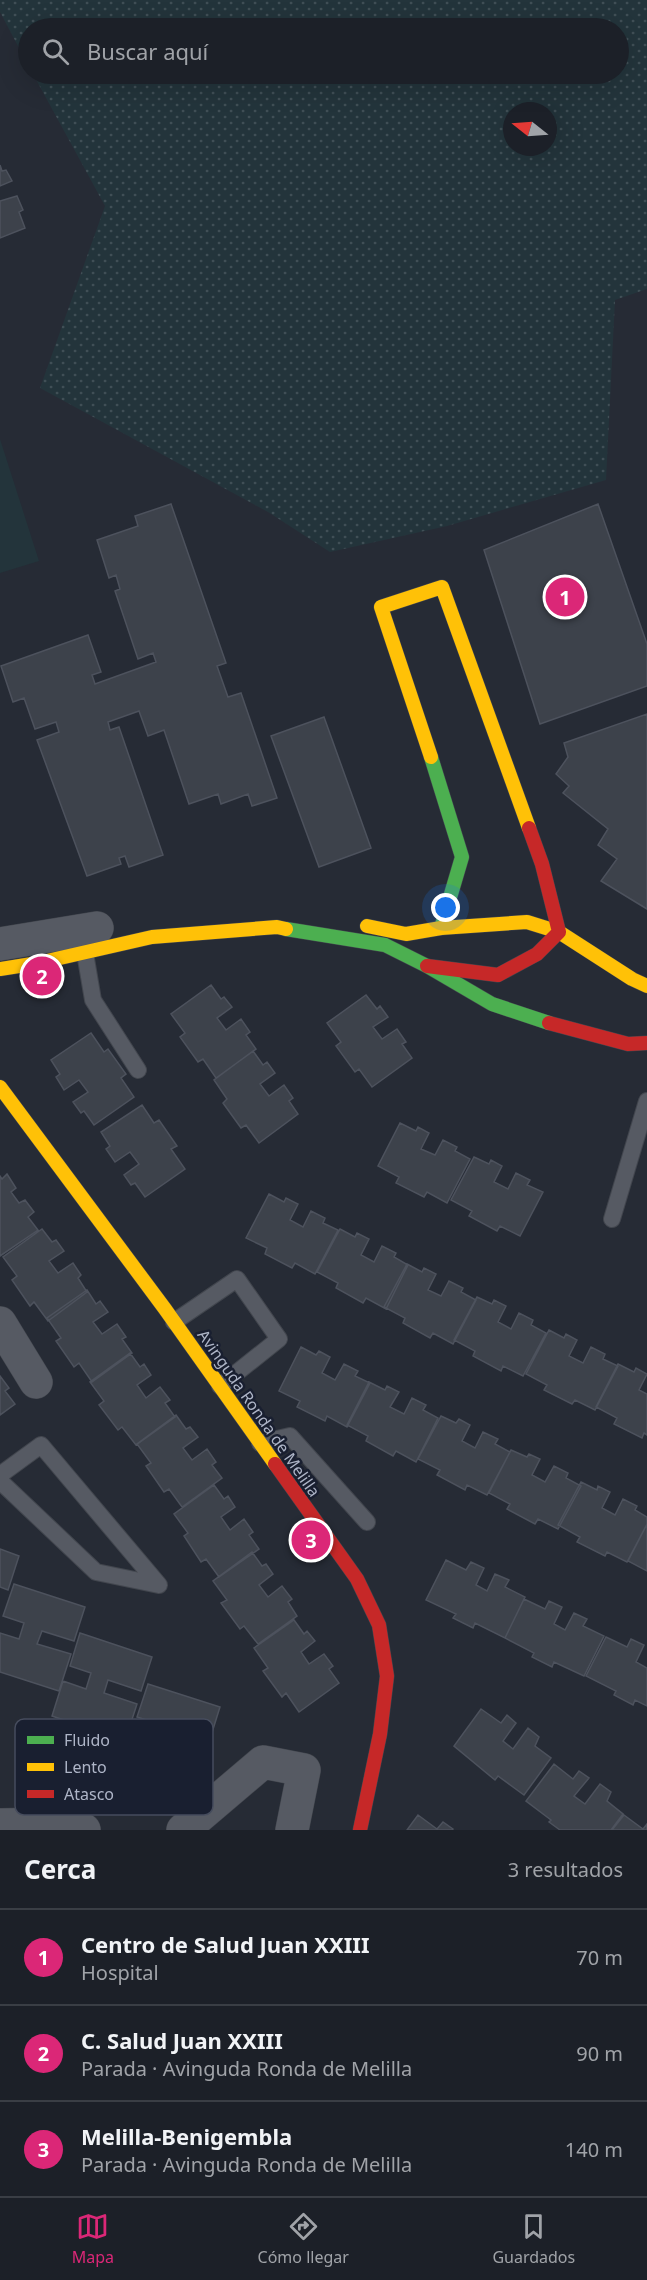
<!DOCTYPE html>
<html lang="es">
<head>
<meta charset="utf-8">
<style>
	body { margin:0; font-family:"Noto Sans",sans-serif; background:#252830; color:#f1f3f6 }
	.compass { position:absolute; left:503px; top:102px; width:54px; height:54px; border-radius:50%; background:#1c2028; box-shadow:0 6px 24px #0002; rotate:287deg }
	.you { position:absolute; left:446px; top:908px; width:21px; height:21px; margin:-15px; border:4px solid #fff; border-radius:50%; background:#1a73e8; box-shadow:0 0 0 9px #1a73e833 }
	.badge { display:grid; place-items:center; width:39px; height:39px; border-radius:50%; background:#db2777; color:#fff; font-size:20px; font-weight:700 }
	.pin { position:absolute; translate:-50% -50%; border:3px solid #fff; box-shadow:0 2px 6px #0006 }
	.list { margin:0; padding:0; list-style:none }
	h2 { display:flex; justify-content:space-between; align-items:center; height:78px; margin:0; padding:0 24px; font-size:26px }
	h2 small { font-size:20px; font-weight:400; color:#a0a3a8 }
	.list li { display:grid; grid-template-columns:39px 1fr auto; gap:18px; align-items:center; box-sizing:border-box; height:96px; padding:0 24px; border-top:2px solid #3a3e45 }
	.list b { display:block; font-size:22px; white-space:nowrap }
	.list p { margin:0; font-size:20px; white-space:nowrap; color:#a0a3a8 }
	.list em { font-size:20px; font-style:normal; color:#a0a3a8 }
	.icon { flex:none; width:33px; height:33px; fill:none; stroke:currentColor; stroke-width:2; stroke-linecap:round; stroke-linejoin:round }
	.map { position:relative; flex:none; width:647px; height:1830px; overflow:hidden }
	.search { position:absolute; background:#1c2028; box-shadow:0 6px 24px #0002; left:18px; right:18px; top:18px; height:66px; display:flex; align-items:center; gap:15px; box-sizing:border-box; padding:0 21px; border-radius:33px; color:#a0a3a8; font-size:22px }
	.sheet { height:366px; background:#1c2028 }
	nav { display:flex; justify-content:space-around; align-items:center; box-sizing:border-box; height:84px; border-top:2px solid #3a3e45; background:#1c2028; font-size:16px; color:#a0a3a8 }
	nav a { display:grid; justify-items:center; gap:3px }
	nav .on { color:#db2777 }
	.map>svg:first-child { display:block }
</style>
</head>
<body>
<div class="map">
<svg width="647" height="1830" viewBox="0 0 647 1830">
	<defs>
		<pattern id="grass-dots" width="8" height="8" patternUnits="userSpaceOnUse" patternTransform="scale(1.5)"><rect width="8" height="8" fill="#23343b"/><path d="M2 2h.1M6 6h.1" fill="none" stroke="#404f56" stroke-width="1.8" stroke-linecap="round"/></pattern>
	</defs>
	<rect width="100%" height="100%" fill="#262b35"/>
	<!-- grass -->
	<path fill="url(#grass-dots)" fill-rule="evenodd" d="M 0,0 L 647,0 L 647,289 L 615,300 L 606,480 L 447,526 L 330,552 L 268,512 L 40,388 L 105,206 L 33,74 L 618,74 L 618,28 L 28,28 L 28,65 L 0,12 ZM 512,111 L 548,111 L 548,147 L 512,147 Z"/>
	<!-- pitch -->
	<path fill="#23343b" d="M 0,439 L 39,561 L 0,573 Z"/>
	<!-- building -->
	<path fill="#3d424b" stroke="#4d525d" stroke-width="1.5" d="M 0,165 L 2,171 L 6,170 L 12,181 L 0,186 Z
		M 17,196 L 23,210 L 19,212 L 25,228 L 0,238 L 0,201 Z
		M 171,504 L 226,663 L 217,666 L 228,697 L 241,693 L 277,798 L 252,806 L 248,794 L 221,804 L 218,794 L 189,804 L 164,730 L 148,736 L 139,711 L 108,722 L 110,730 L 119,727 L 163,855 L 129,867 L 125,856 L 119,858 L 121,864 L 87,876 L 37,740 L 59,732 L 56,722 L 35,729 L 24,698 L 13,702 L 1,666 L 88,635 L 101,672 L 92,675 L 95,684 L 156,662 L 153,653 L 138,659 L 115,591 L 120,589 L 116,575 L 109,578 L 97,540 L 138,526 L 135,516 Z
		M 598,504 L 647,644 L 647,686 L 540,724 L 484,550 Z
		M 647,714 L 647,909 L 601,881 L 617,859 L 598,845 L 608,829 L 563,793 L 569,786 L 556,774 L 568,757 L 564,743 Z
		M 324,717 L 371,848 L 319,867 L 271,736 Z
		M 211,985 L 221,999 L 224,997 L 232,1007 L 217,1018 L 226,1030 L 241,1019 L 250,1032 L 246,1035 L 256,1049 L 216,1078 L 203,1059 L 198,1062 L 180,1037 L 185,1033 L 171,1014 Z
		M 366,995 L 377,1009 L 380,1006 L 388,1017 L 373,1027 L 382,1039 L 397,1029 L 406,1042 L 402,1044 L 412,1058 L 372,1087 L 359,1069 L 355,1072 L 336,1046 L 341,1042 L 327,1023 Z
		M 91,1033 L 104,1052 L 108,1049 L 126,1074 L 121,1078 L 134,1097 L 94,1125 L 84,1111 L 81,1113 L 73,1102 L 88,1092 L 79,1080 L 64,1090 L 56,1077 L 60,1074 L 51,1060 Z
		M 253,1051 L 263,1065 L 267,1062 L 275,1073 L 260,1084 L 269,1096 L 284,1085 L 293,1098 L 289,1101 L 298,1114 L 259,1143 L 246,1125 L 241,1128 L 223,1103 L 227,1099 L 214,1080 Z
		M 142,1105 L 154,1123 L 159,1120 L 177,1146 L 171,1149 L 185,1169 L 145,1197 L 135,1183 L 131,1185 L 124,1175 L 139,1164 L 130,1152 L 115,1162 L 106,1149 L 110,1146 L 101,1132 Z
		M 400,1123 L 416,1131 L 418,1127 L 429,1133 L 421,1149 L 435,1155 L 443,1140 L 457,1147 L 455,1151 L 470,1159 L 447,1203 L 427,1192 L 424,1197 L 396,1183 L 399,1177 L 378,1166 Z
		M 474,1157 L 489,1164 L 491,1160 L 502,1166 L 494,1182 L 508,1189 L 516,1173 L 530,1180 L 527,1185 L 543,1192 L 520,1236 L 500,1226 L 497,1231 L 469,1216 L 472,1211 L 451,1200 Z
		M 7,1174 L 16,1188 L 11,1192 L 19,1203 L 25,1200 L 34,1212 L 28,1217 L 38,1230 L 0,1256 L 0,1176 L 2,1179 Z
		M 269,1194 L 284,1202 L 286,1198 L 298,1204 L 290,1220 L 303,1227 L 311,1211 L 325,1218 L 323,1223 L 338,1230 L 315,1274 L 295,1263 L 292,1268 L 265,1254 L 267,1248 L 246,1238 Z
		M 42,1229 L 52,1242 L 56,1240 L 64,1251 L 49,1261 L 58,1273 L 73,1263 L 81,1275 L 78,1278 L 87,1292 L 48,1321 L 34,1302 L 30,1306 L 12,1280 L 17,1276 L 3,1257 Z
		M 340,1229 L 355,1237 L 357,1233 L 369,1239 L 361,1255 L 374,1262 L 382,1246 L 396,1253 L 394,1257 L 408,1265 L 386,1309 L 366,1298 L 363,1303 L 336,1288 L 338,1283 L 317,1272 Z
		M 407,1264 L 422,1272 L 424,1268 L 436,1274 L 428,1290 L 441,1296 L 449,1281 L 463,1288 L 461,1292 L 476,1300 L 453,1344 L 433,1333 L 430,1338 L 403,1323 L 405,1318 L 384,1307 Z
		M 87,1290 L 96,1304 L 100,1301 L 108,1312 L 93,1322 L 102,1334 L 117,1324 L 126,1337 L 122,1339 L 132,1353 L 92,1382 L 79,1363 L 74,1367 L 56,1341 L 61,1338 L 47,1318 Z
		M 477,1297 L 492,1304 L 494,1300 L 506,1306 L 498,1322 L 511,1329 L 519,1313 L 533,1320 L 531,1325 L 546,1333 L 523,1376 L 503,1366 L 501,1371 L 473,1356 L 475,1351 L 454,1340 Z
		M 549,1330 L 564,1338 L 566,1334 L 577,1340 L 569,1356 L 583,1363 L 591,1347 L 605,1354 L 603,1359 L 618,1366 L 595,1410 L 575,1400 L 572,1404 L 544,1390 L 547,1385 L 526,1374 Z
		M 301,1347 L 316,1355 L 319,1351 L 330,1357 L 322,1373 L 335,1380 L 344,1364 L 358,1371 L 355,1376 L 370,1383 L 347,1427 L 327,1416 L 325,1421 L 297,1407 L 300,1401 L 279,1391 Z
		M 130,1353 L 140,1367 L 144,1364 L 151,1375 L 137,1385 L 146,1398 L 160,1387 L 170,1400 L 165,1403 L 175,1417 L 136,1445 L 122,1427 L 118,1430 L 99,1405 L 104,1401 L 90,1382 Z
		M 618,1364 L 634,1372 L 636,1368 L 647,1374 L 639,1390 L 647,1394 L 647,1435 L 644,1433 L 642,1438 L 614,1424 L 617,1418 L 596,1407 Z
		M 0,1376 L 9,1388 L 5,1391 L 15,1404 L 0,1415 Z
		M 369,1382 L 385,1390 L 387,1386 L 399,1392 L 390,1407 L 404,1414 L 412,1398 L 426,1405 L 423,1410 L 438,1418 L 416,1462 L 396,1451 L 393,1456 L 366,1441 L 368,1436 L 347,1425 Z
		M 176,1415 L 186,1429 L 190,1427 L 198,1437 L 183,1448 L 192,1460 L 207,1449 L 216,1462 L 212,1465 L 222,1478 L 182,1507 L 169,1489 L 164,1492 L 146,1466 L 151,1463 L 137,1444 Z
		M 441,1416 L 456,1423 L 459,1419 L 470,1425 L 462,1441 L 475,1448 L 483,1432 L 498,1439 L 495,1444 L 510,1452 L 487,1495 L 467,1485 L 465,1490 L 437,1475 L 440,1470 L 418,1459 Z
		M 511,1450 L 527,1457 L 529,1454 L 540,1459 L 532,1475 L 545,1482 L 554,1466 L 568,1473 L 566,1478 L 581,1486 L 558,1529 L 538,1519 L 535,1524 L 507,1509 L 510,1504 L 489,1493 Z
		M 581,1482 L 597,1490 L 598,1486 L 610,1492 L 602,1508 L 615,1515 L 623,1499 L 637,1506 L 635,1510 L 647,1517 L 647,1524 L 627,1562 L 607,1552 L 605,1556 L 577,1542 L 580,1537 L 558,1525 Z
		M 214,1485 L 224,1499 L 228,1496 L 235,1507 L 221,1517 L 230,1530 L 244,1519 L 253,1532 L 249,1535 L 259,1549 L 219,1577 L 206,1559 L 201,1562 L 184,1536 L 188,1533 L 174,1514 Z
		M 647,1524 L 647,1571 L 628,1561 Z
		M 0,1549 L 19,1556 L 8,1590 L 0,1587 Z
		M 252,1552 L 262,1566 L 266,1564 L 273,1574 L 259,1585 L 268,1597 L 282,1586 L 292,1599 L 288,1602 L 297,1616 L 258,1644 L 244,1626 L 240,1629 L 221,1603 L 227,1600 L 213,1581 Z
		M 446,1560 L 466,1570 L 471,1562 L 484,1568 L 476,1585 L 487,1591 L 495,1574 L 509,1580 L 505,1587 L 525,1597 L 505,1638 L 475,1623 L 473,1628 L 453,1618 L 456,1614 L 426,1600 Z
		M 14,1584 L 85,1607 L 74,1641 L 42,1631 L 37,1644 L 71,1654 L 59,1691 L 0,1672 L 0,1633 L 19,1639 L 24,1623 L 3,1616 Z
		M 524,1599 L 545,1609 L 549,1601 L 562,1607 L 554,1624 L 565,1630 L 574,1613 L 587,1619 L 583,1626 L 604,1636 L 584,1676 L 554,1662 L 552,1667 L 532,1657 L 534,1653 L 505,1638 Z
		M 294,1620 L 304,1634 L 307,1631 L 315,1641 L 301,1652 L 309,1664 L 324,1654 L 333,1666 L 329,1669 L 339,1683 L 299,1712 L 286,1693 L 282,1697 L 263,1671 L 268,1668 L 254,1648 Z
		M 80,1633 L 152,1657 L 141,1691 L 108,1680 L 104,1693 L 137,1704 L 125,1741 L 52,1716 L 63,1681 L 86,1689 L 91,1673 L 70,1666 Z
		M 606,1637 L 627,1647 L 631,1639 L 644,1645 L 636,1662 L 647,1668 L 647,1706 L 635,1700 L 633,1705 L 614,1695 L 616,1691 L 586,1676 Z
		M 148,1684 L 220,1707 L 209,1742 L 176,1731 L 172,1744 L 205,1755 L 193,1791 L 119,1767 L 131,1732 L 153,1740 L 159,1724 L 137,1717 Z
		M 481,1709 L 501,1723 L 507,1715 L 516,1723 L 503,1741 L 513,1749 L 528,1728 L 539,1737 L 535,1746 L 551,1758 L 524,1795 L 498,1776 L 495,1780 L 454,1746 Z
		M 554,1764 L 573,1779 L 579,1771 L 589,1778 L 574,1796 L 585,1804 L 600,1784 L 611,1792 L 607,1801 L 623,1814 L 611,1830 L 560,1830 L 549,1822 L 551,1820 L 526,1801 Z
		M 418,1815 L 437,1829 L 443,1822 L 453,1829 L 452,1830 L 407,1830 Z
		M 624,1815 L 643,1829 L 647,1824 L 647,1830 L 612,1830 Z"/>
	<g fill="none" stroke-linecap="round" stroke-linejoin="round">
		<!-- lane casing -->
		<g stroke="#42464e" stroke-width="18">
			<path id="lane" d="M 85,953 L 93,1000 L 138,1070
				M 612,1219 L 647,1101
				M 174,1322 L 237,1279 L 279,1339 L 220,1386
				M 260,1443 L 290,1436 L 367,1522
				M 0,1475 L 41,1445 L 159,1585 L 96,1572 L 0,1481"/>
		</g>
		<!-- street casing -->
		<g stroke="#42464e" stroke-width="34">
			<path id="street" d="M 0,944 L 97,928
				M 0,1323 L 36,1382
				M 0,1825 L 54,1824 L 84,1830
				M 183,1830 L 263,1762 L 304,1770 L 292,1830"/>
		</g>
		<!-- fast casing -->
		<g stroke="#42464e" stroke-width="15">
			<path id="fast" d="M 431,757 L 462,857 L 441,928
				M 286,929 L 385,945 L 427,966 L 492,1004 L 549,1023"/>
		</g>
		<!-- slow casing -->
		<g stroke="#42464e" stroke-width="15">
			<path id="slow" d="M 431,757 L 381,607 L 442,587 L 529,828
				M 367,926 L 406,934 L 441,928 L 527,922 L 559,932 L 632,979 L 647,986
				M 0,969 L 38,963 L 152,937 L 277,927 L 286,929
				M 0,1087 L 165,1309 L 275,1464"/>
		</g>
		<!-- jam casing -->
		<g stroke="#42464e" stroke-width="15">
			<path id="jam" d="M 427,966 L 498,975 L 537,954 L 559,932 L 542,864 L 529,828
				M 549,1023 L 628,1044 L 647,1043
				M 275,1464 L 357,1579 L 379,1625 L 387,1676 L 380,1734 L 360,1830"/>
		</g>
		<!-- lane -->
		<use href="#lane" stroke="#565a63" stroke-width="16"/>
		<!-- street -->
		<use href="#street" stroke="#565a63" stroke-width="33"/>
		<!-- fast -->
		<use href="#fast" stroke="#4caf50" stroke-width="14"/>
		<!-- slow -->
		<use href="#slow" stroke="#ffc107" stroke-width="14"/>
		<!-- jam -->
		<use href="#jam" stroke="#c62828" stroke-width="14"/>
	</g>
	<g text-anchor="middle" stroke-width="5" stroke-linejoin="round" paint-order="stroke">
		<!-- street labels -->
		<g font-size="16" fill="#aeb5c7" stroke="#191f30">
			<text transform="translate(259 1413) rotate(55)" y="6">Avinguda Ronda de Melilla</text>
		</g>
	</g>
	<!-- legend -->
	<rect x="15" y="1719" width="198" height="96" rx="9" fill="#191f30" stroke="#464c5d" stroke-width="1.5"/>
	<rect x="27" y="1736" width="27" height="8" fill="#4caf50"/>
	<rect x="27" y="1763" width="27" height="8" fill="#ffc107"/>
	<rect x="27" y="1790" width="27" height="8" fill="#c62828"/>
	<g font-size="16" fill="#aeb5c7">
		<text x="64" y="1746">Fluido</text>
		<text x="64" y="1773">Lento</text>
		<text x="64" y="1800">Atasco</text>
	</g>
</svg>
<svg class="compass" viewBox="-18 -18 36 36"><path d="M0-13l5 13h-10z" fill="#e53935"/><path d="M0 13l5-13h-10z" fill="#a0a3a8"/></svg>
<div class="you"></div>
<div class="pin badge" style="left:565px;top:597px">1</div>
<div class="pin badge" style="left:42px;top:976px">2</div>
<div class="pin badge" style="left:311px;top:1540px">3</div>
<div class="search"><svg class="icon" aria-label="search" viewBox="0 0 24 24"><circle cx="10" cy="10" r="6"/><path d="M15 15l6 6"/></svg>Buscar aquí</div>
</div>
<section class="sheet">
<h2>Cerca<small>3 resultados</small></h2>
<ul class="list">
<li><span class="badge">1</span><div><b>Centro de Salud Juan XXIII</b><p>Hospital</p></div><em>70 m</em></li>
<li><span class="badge">2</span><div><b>C. Salud Juan XXIII</b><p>Parada · Avinguda Ronda de Melilla</p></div><em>90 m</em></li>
<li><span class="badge">3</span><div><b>Melilla-Benigembla</b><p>Parada · Avinguda Ronda de Melilla</p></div><em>140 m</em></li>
</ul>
</section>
<nav>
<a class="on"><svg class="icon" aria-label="map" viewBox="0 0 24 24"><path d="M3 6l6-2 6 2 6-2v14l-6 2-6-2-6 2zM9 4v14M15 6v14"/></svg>Mapa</a>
<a><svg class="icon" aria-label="directions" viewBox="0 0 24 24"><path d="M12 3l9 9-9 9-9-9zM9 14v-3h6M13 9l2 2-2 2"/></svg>Cómo llegar</a>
<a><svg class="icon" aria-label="saved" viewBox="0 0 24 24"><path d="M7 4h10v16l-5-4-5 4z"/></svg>Guardados</a>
</nav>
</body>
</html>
